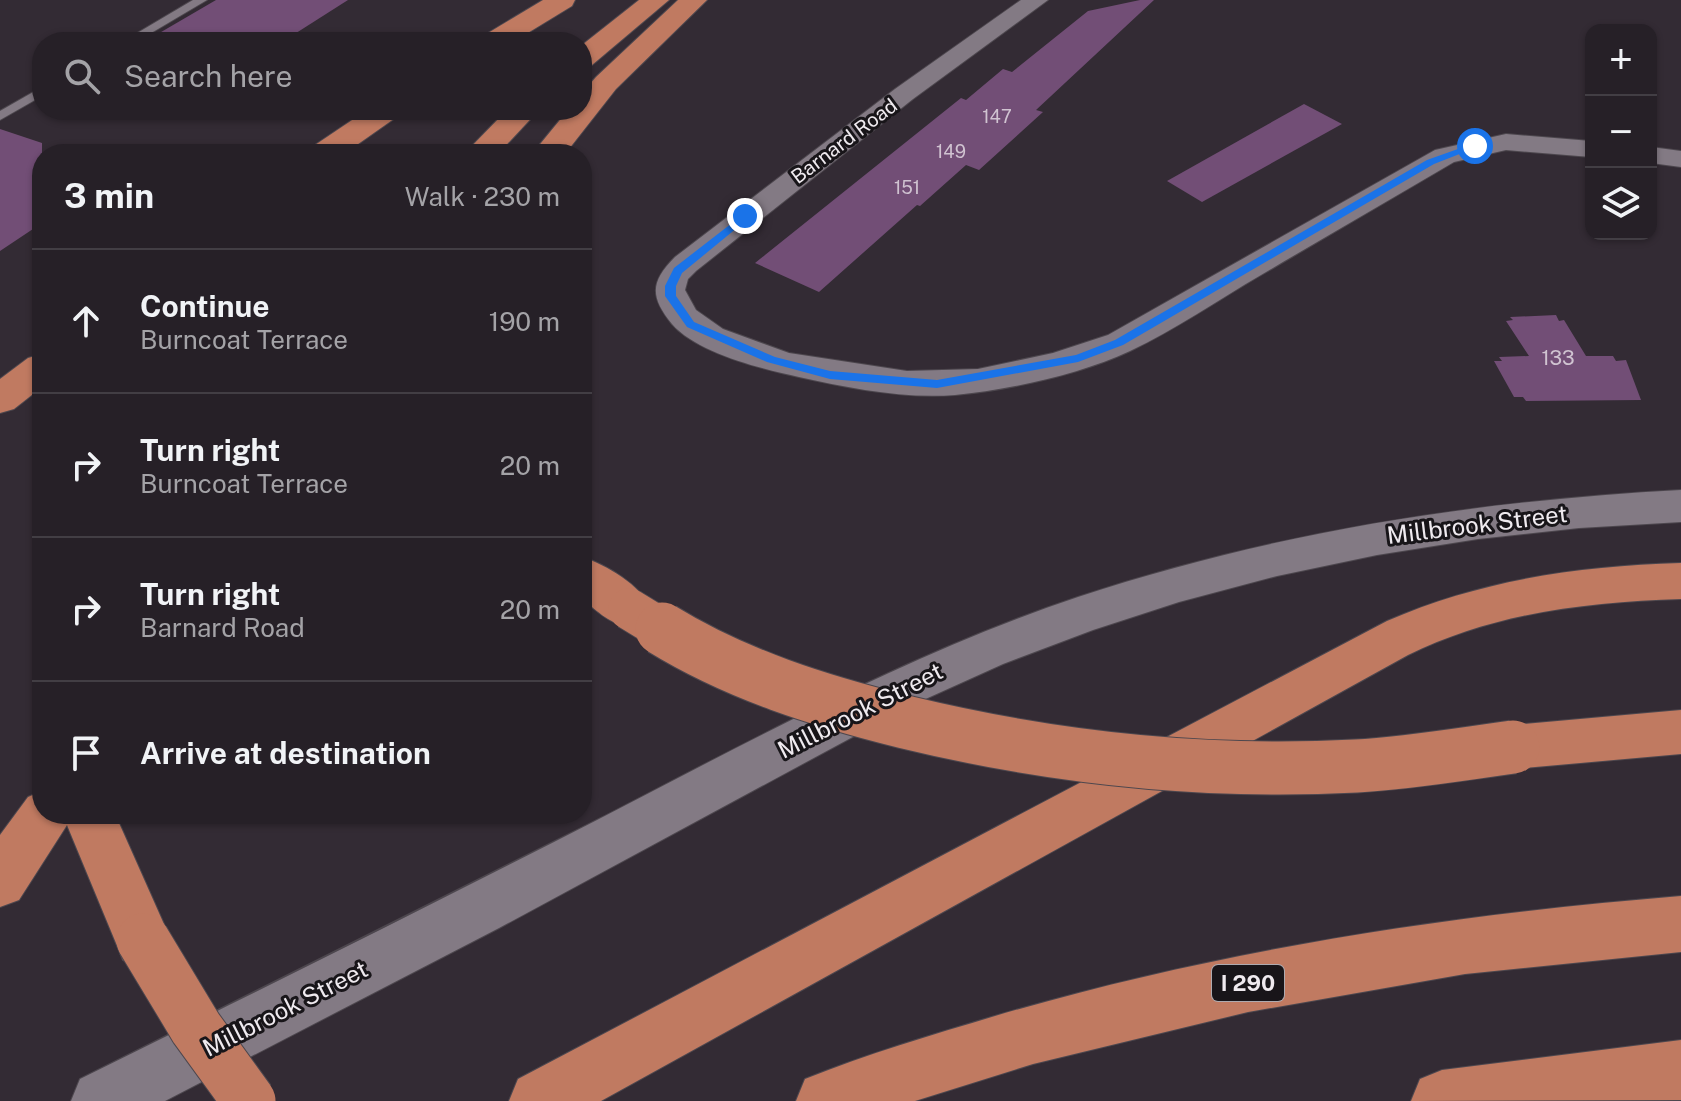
<!DOCTYPE html>
<html lang="en">
<head>
<meta charset="utf-8">
<style>
  body { margin:0; font-family:"Public Sans",sans-serif; background:#322d33; color:#f1f3f6 }
  .controls { position:absolute; right:24px; top:24px; display:grid; overflow:hidden; border-radius:16px; box-shadow:0 2px 6px #0004 }
  .controls button { width:72px; height:72px; display:grid; place-items:center; padding:0; border:0; border-bottom:2px solid #423e44; background:#262027; color:#f1f3f6; font:40px sans-serif }
  .stop { position:absolute; width:24px; height:24px; margin:-18px; border:6px solid #1a73e8; border-radius:50%; background:#fff }
  .stop.end { background:#1a73e8; border-color:#fff; box-shadow:0 2px 8px #0008 }
  .list { margin:0; padding:0; list-style:none }
  h2 { display:flex; justify-content:space-between; align-items:center; height:104px; margin:0; padding:0 32px; font-size:34px }
  h2 small { font-size:26px; font-weight:400; color:#a4a3a7 }
  .list li { display:grid; grid-template-columns:52px 1fr auto; gap:24px; align-items:center; box-sizing:border-box; height:144px; padding:0 32px; border-top:2px solid #423e44 }
  .list b { display:block; font-size:30px; white-space:nowrap }
  .list p { margin:0; font-size:26px; white-space:nowrap; color:#a4a3a7 }
  .list em { font-size:26px; font-style:normal; color:#a4a3a7 }
  .icon { flex:none; width:44px; height:44px; fill:none; stroke:currentColor; stroke-width:2; stroke-linecap:round; stroke-linejoin:round }
  .map { position:relative; flex:none; width:1681px; height:1101px; overflow:hidden }
  .search { position:absolute; background:#262027; box-shadow:0 2px 6px #0004; left:32px; top:32px; width:560px; height:88px; display:flex; align-items:center; gap:20px; box-sizing:border-box; padding:0 28px; border-radius:32px; color:#a4a3a7; font-size:30px }
  .panel { position:absolute; background:#262027; box-shadow:0 2px 6px #0004; left:32px; top:144px; width:560px; height:680px; border-radius:32px }
  .map>svg:first-child { display:block }
  .building { fill:#724e76 }
  .lines { fill:none; stroke-linecap:round; stroke-linejoin:round }
  .service-casing { stroke:#4d474e; stroke-width:2 }
  .minor-casing { stroke:#4d474e; stroke-width:2 }
  .secondary-casing { stroke:#4d474e; stroke-width:2 }
  .motorway-casing { stroke:#4d474e; stroke-width:2 }
  .service { fill:#837a84; fill-rule:evenodd }
  .minor { fill:#837a84; fill-rule:evenodd }
  .secondary { fill:#837a84; fill-rule:evenodd }
  .motorway { fill:#c07a61; fill-rule:evenodd }
  .motorway-bridge-far1-casing { stroke:#4d474e; stroke-width:43; stroke-linecap:butt }
  .motorway-bridge-casing { stroke:#4d474e; stroke-width:55; stroke-linecap:butt }
  .motorway-bridge-far1 { stroke:#c07a61; stroke-width:41 }
  .motorway-bridge { stroke:#c07a61; stroke-width:53 }
  .route { fill:#1a73e8 }
  .labels { text-anchor:middle; dominant-baseline:central; stroke-width:6; stroke-linejoin:round; paint-order:stroke }
  .far-number-label { font-size:18px; fill:#d0c3d1 }
  .far-street-label { font-size:20px; fill:#efeaef; stroke:#181519 }
  .number-label { font-size:20px; fill:#d0c3d1 }
  .shield { fill:#181519; stroke:#aeaaaf; stroke-width:2 }
  .shield-label { font-size:22px; font-weight:bold; fill:#efeaef }
  .street-label { font-size:24px; fill:#efeaef; stroke:#181519 }
</style>
</head>
<body>
<div class="map">
<svg width="1681" height="1101" viewBox="0 0 1681 1101">
  <rect width="100%" height="100%" fill="#332b34"/>
  <g class="building">
    <polygon points="216,0 348,0 282,42 144,42"/>
    <polygon points="1140,0 1154,0 1036,110 1043,112 979,170 966,165 920,206 917,205 819,292 755,263 961,98 966,100 1003,69 1012,72 1088,11"/>
    <polygon points="1304,104 1342,124 1202,202 1167,181"/>
    <polygon points="0,129 42,143 42,223 0,251"/>
    <polygon points="1556,315 1559,321 1564,320 1586,356 1613,356 1616,361 1626,360 1641,400 1526,401 1523,397 1514,397 1494,361 1502,361 1499,357 1529,356 1506,321 1513,320 1510,317"/>
  </g>
  <g class="lines">
    <defs>
      <g id="service">
        <polygon points="193,0 207,0 136,42 122,42"/>
        <polygon points="42,87 42,96 0,120 0,111"/>
      </g>
      <g id="minor">
        <path d="M 1021,0 L 1048,0 L 913,99 L 696,271 L 688,279 L 685,290 L 696,310 L 723,329 L 789,353 L 907,371 L 978,369 L 1053,353 L 1108,335 L 1435,150 L 1506,134 L 1591,141 L 1591,157 L 1506,150 L 1454,162 C 1390,200 1325,237 1261,275 C 1218,300 1175,330 1130,351 C 1081,374 1009,390 955,395 C 903,399 849,388 799,377 C 762,369 697,353 672,324 C 650,297 650,282 675,257 L 895,89 Z"/>
        <polygon points="1651,147 1681,151 1681,167 1651,163"/>
      </g>
      <path id="secondary" d="M 1681,490 L 1681,522 L 1579,528 L 1478,539 L 1377,555 L 1277,576 L 1179,602 L 1093,630 L 1003,664 L 910,706 L 499,928 L 165,1101 L 71,1101 L 80,1079 C 254,993 427,907 599,819 C 756,738 910,653 1078,597 C 1274,532 1475,501 1681,490 Z"/>
      <g id="motorway">
        <polygon points="543,0 575,0 572,6 513,42 479,42 483,36"/>
        <polygon points="639,0 669,0 592,65 582,68 582,45"/>
        <polygon points="678,0 707,0 616,89 565,154 532,154 568,110 582,110 582,93 596,77"/>
        <polygon points="367,110 402,110 398,116 344,154 307,154 312,147"/>
        <polygon points="507,110 539,110 498,154 464,154"/>
        <polygon points="42,354 42,387 14,409 0,413 0,379 28,358"/>
        <path d="M 582,557 C 607,565 640,585 652,609 L 645,622 C 616,632 604,616 582,599 Z"/>
        <path d="M 1681,563 L 1681,599 C 1586,602 1494,613 1408,655 L 601,1101 L 509,1101 L 518,1079 L 1387,621 C 1481,580 1579,566 1681,563 Z"/>
        <polygon points="1681,710 1681,754 1513,769 1495,763 1488,747 1495,731 1513,725"/>
        <polygon points="42,791 42,814 115,814 171,940 163,960 143,968 123,960 67,825 19,900 0,907 0,835 28,797"/>
        <path d="M 1681,896 L 1681,952 L 1465,974 L 1248,1012 L 1033,1064 L 915,1101 L 796,1101 L 805,1079 C 867,1054 932,1035 995,1016 C 1219,950 1449,915 1681,896 Z"/>
        <polygon points="1681,1040 1681,1100 1411,1101 1420,1079 1442,1070"/>
      </g>
    </defs>
    <use href="#service" class="service-casing"/>
    <use href="#minor" class="minor-casing"/>
    <use href="#secondary" class="secondary-casing"/>
    <use href="#motorway" class="motorway-casing"/>
    <use href="#service" class="service"/>
    <use href="#minor" class="minor"/>
    <use href="#secondary" class="secondary"/>
    <use href="#motorway" class="motorway"/>
    <defs>
      <polyline id="motorway-bridge-far1" points="629,609 665,631"/>
      <g id="motorway-bridge">
        <path d="M 662,629 C 737,675 820,701 905,722 C 1053,758 1204,774 1356,766 C 1409,763 1461,754 1513,747"/>
        <polyline points="143,940 196,1028 249,1101"/>
      </g>
    </defs>
    <use href="#motorway-bridge-far1" class="motorway-bridge-far1-casing"/>
    <use href="#motorway-bridge" class="motorway-bridge-casing"/>
    <use href="#motorway-bridge-far1" class="motorway-bridge-far1"/>
    <use href="#motorway-bridge" class="motorway-bridge"/>
  </g>
  <polygon class="route" points="1472,144 1480,146 1434,164 1123,345 1078,362 937,388 830,379 767,362 687,327 665,296 665,286 674,268 745,213 749,218 682,273 676,286 676,296 694,322 775,357 830,371 937,380 1076,355 1115,340 1427,160"/>
  <g class="labels">
    <g class="far-number-label">
      <text x="997" y="116">147</text>
      <text x="951" y="151">149</text>
      <text x="907" y="187">151</text>
    </g>
    <g class="far-street-label">
      <text transform="translate(844 141) rotate(-37)">Barnard Road</text>
    </g>
    <g class="number-label">
      <text x="1558" y="358">133</text>
    </g>
    <rect class="shield" x="1212" y="965" width="72" height="36" rx="6"/>
    <g class="shield-label">
      <text x="1248" y="983">I 290</text>
    </g>
    <g class="street-label">
      <text transform="translate(1477 524) rotate(-7)">Millbrook Street</text>
      <text transform="translate(860 710) rotate(-27)">Millbrook Street</text>
      <text transform="translate(285 1008) rotate(-27)">Millbrook Street</text>
    </g>
  </g>
</svg>
<div class="controls">
<button>+</button>
<button>−</button>
<button><svg class="icon" aria-label="layers" viewBox="0 0 24 24"><path d="M12 4l9 5-9 5-9-5zM3 14l9 5 9-5"/></svg></button>
</div>
<div class="stop" style="left:1475px;top:146px"></div>
<div class="stop end" style="left:745px;top:216px"></div>
<div class="search"><svg class="icon" aria-label="search" viewBox="0 0 24 24"><circle cx="10" cy="10" r="6"/><path d="M15 15l6 6"/></svg>Search here</div>
<section class="panel">
<h2>3 min<small>Walk · 230 m</small></h2>
<ul class="list">
<li><svg class="icon" aria-label="ahead" viewBox="0 0 24 24"><path d="M12 20V5M6 11l6-6 6 6"/></svg><div><b>Continue</b><p>Burncoat Terrace</p></div><em>190 m</em></li>
<li><svg class="icon" aria-label="right" viewBox="0 0 24 24"><path d="M7 20v-9h11M14 6l5 5-5 5"/></svg><div><b>Turn right</b><p>Burncoat Terrace</p></div><em>20 m</em></li>
<li><svg class="icon" aria-label="right" viewBox="0 0 24 24"><path d="M7 20v-9h11M14 6l5 5-5 5"/></svg><div><b>Turn right</b><p>Barnard Road</p></div><em>20 m</em></li>
<li><svg class="icon" aria-label="arrive" viewBox="0 0 24 24"><path d="M6 21V4h12l-3 4 3 4H6"/></svg><div><b>Arrive at destination</b></div></li>
</ul>
</section>
</div>
</body>
</html>
